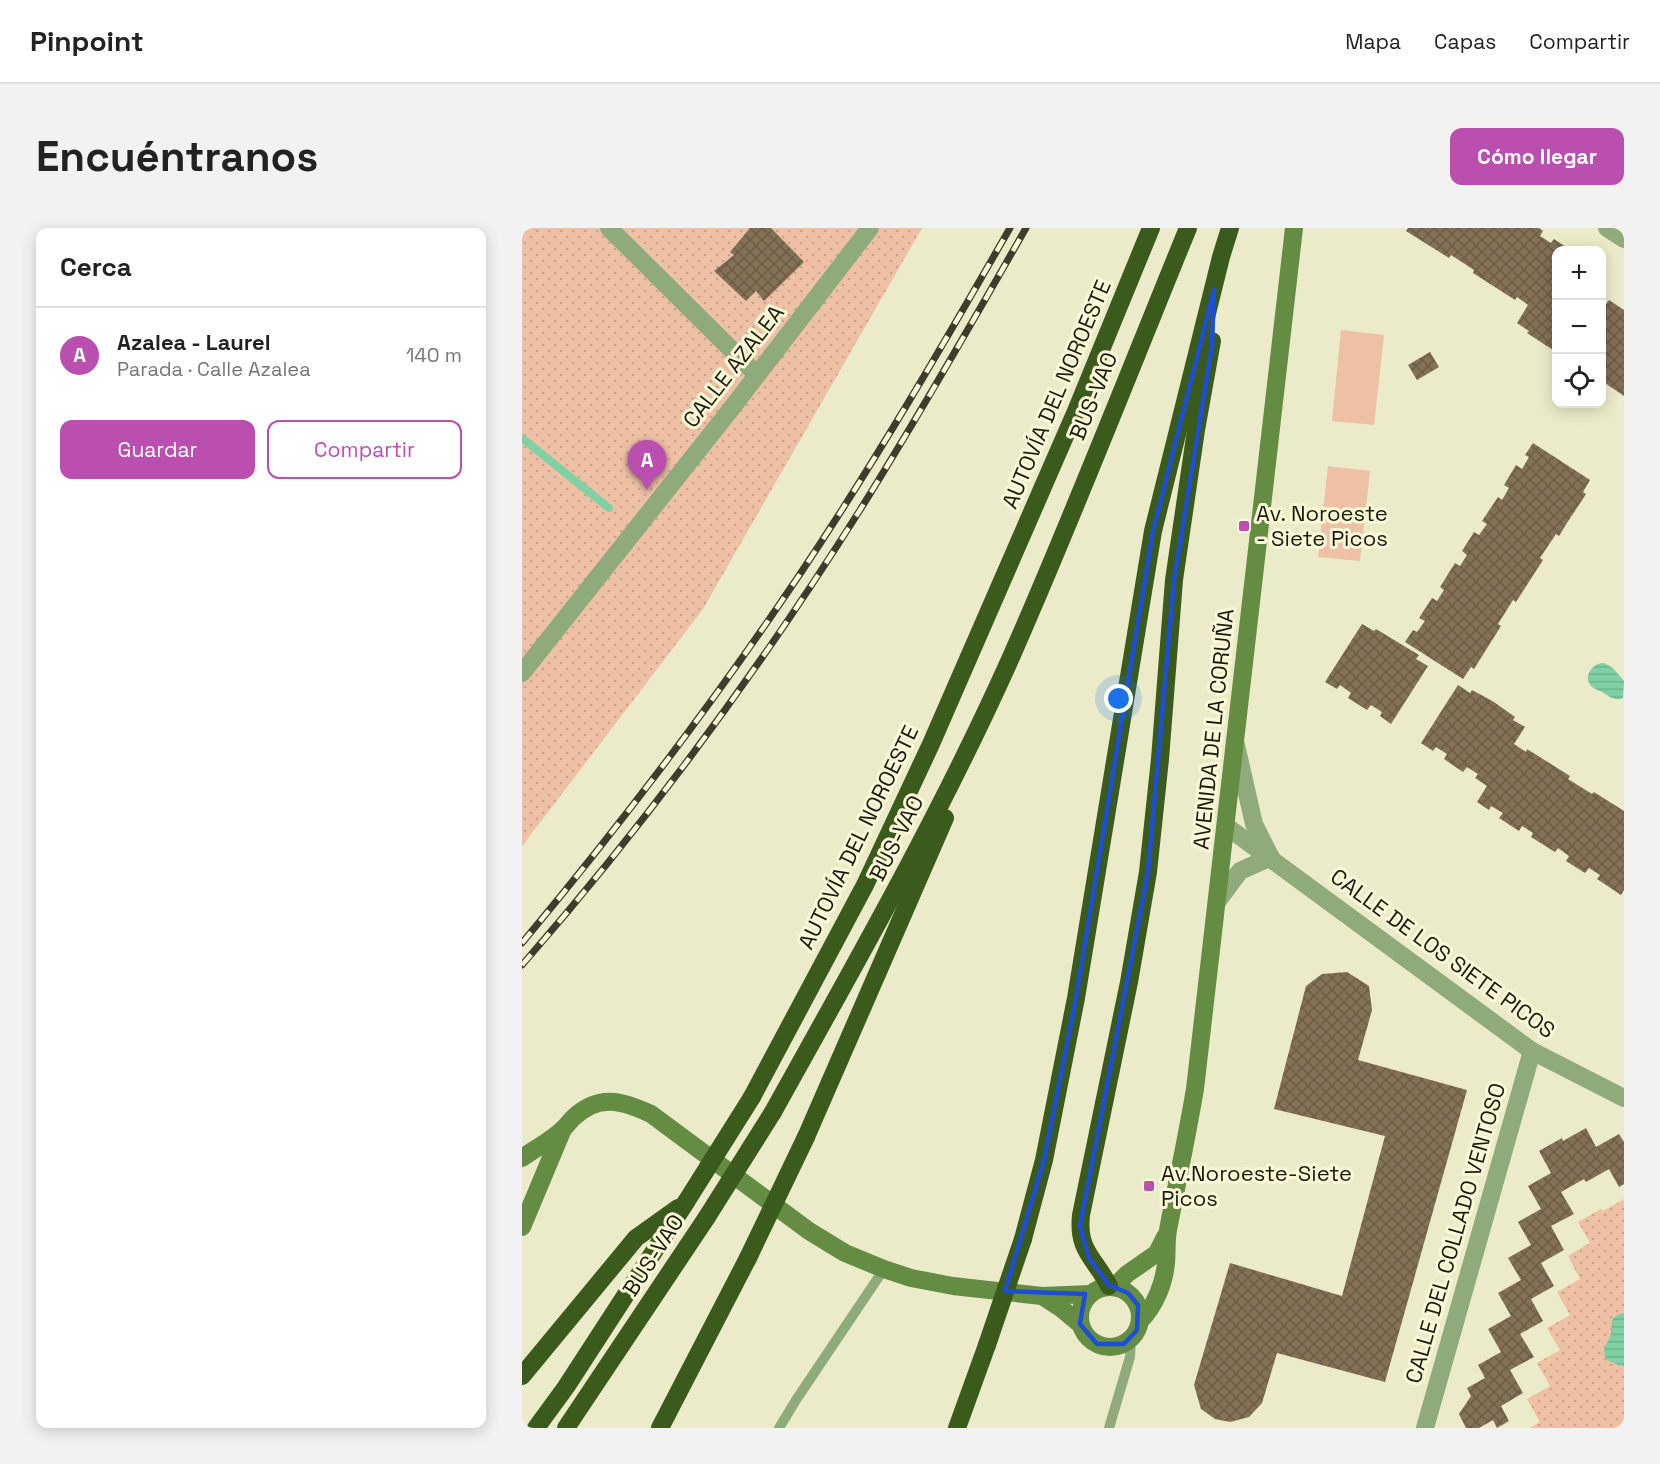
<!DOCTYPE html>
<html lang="es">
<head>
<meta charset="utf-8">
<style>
  body { margin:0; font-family:"Space Grotesk",sans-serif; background:#f2f2f2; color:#222 }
  .controls { position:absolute; right:18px; top:18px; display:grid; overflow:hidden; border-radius:12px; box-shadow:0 3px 15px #0003 }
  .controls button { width:54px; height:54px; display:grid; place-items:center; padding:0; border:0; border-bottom:2px solid #e0e0e0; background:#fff; color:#222; font:30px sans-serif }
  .you { position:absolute; left:597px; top:471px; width:21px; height:21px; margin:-15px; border:4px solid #fff; border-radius:50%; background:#1a73e8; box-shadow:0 0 0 9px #1a73e833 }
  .badge { display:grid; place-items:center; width:39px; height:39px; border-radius:50%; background:#ba4fb0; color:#fff; font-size:20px; font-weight:700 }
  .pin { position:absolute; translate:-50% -50px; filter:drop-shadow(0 2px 3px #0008) }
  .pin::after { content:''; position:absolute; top:32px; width:21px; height:18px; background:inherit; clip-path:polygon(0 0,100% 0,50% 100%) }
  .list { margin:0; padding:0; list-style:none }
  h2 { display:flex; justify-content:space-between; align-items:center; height:78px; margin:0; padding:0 24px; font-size:26px }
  h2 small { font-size:20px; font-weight:400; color:#767676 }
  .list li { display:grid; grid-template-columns:39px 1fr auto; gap:18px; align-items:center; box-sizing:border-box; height:96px; padding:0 24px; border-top:2px solid #e0e0e0 }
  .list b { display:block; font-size:22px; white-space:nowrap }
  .list p { margin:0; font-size:20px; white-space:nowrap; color:#767676 }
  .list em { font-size:20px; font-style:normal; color:#767676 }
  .actions { display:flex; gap:12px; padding:18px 24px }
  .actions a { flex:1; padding:14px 0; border:2px solid #ba4fb0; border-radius:12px; text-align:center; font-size:21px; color:#ba4fb0 }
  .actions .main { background:#ba4fb0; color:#fff }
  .icon { flex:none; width:33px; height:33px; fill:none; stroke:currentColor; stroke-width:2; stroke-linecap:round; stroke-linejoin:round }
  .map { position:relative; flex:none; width:1102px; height:1200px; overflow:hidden; border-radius:12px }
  header { display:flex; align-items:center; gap:36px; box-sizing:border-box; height:84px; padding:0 30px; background:#fff; border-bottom:2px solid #e0e0e0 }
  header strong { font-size:28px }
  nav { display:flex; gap:33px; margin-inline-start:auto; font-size:21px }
  .intro { display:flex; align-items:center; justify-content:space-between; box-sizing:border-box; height:144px; padding:0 36px }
  h1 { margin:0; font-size:42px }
  .button { padding:15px 27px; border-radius:12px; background:#ba4fb0; color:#fff; font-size:21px; font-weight:700 }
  main { display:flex; gap:36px; padding:0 36px }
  aside { flex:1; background:#fff; border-radius:12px; box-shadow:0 3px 15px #0003 }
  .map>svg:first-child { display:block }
  .park { fill:url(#park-dots) }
  .pitch { fill:#eec0a5 }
  .water { fill:url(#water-rules) }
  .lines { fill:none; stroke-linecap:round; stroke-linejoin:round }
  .stream { stroke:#7fd1a4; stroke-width:8 }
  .building { fill:url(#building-cross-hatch) }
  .lane { stroke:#90ab7b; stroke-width:10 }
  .street { stroke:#90ab7b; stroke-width:18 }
  .secondary { stroke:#648c43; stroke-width:18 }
  .highway { stroke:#3b5b1c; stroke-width:18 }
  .rail-casing { stroke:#3e3d2d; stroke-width:7 }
  .rail { stroke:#faf8d6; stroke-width:4.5; stroke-dasharray:14; stroke-linecap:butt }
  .highway-bridge { stroke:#3b5b1c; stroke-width:18 }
  .marked { fill:none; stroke:#1d4ed8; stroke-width:4.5; stroke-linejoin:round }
  .poi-dot { fill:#ba4fb0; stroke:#faf8d6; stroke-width:2 }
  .labels { text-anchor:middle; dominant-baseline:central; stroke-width:6; stroke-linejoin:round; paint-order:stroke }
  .street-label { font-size:22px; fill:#1c1b0f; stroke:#faf8d6 }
  .poi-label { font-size:22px; fill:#1c1b0f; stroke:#faf8d6; text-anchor:start }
</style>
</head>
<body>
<header>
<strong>Pinpoint</strong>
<nav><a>Mapa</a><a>Capas</a><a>Compartir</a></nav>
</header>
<div class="intro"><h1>Encuéntranos</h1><a class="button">Cómo llegar</a></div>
<main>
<aside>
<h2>Cerca<small></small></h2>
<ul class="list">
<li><span class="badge">A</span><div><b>Azalea - Laurel</b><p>Parada · Calle Azalea</p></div><em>140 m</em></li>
</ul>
<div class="actions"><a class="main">Guardar</a><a>Compartir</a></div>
</aside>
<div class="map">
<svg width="1102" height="1200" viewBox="0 0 1102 1200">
  <defs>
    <pattern id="park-dots" width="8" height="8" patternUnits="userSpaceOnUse" patternTransform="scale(1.5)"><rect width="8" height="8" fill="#eec0a5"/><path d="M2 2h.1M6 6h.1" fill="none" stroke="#cca48d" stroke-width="1.8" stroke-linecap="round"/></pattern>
    <pattern id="water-rules" width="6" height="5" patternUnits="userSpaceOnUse" patternTransform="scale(1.5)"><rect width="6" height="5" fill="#7fd1a4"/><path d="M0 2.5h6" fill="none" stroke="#6db38c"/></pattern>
    <pattern id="building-cross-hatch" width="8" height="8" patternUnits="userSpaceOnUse" patternTransform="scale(1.5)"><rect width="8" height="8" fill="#837156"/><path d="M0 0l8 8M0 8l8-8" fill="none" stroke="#6a5c46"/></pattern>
  </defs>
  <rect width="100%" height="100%" fill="#ecebc9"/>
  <g class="park">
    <polygon points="0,0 400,0 181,381 0,618"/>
    <polygon points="1102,971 1102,1200 1008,1200 1018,1194 1005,1171 1028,1158 1015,1135 1038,1122 1025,1100 1048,1087 1035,1064 1058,1051 1046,1028 1068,1015 1056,994 1079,981 1081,983"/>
  </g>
  <g class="pitch">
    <polygon points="819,102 862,107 852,197 810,193"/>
    <polygon points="806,238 848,243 838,333 796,329"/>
  </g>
  <g class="water">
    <path d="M 1082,435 L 1091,440 L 1102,453 L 1101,470 C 1093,473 1090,470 1083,466 C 1079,463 1074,462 1070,459 C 1060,449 1070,435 1082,435 Z"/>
    <path d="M 1102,1085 L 1102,1137 L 1096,1137 L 1085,1132 C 1079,1122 1084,1118 1088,1109 C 1092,1098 1084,1089 1102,1085 Z"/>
  </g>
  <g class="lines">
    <polyline class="stream" points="0,210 87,280"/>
  </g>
  <g class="building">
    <polygon points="228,0 249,0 282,34 242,73 234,63 224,73 192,43 212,27 208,24"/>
    <polygon points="886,0 1017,0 1021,3 1018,8 1029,15 1032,11 1044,19 1042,22 1034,22 1034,34 1032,37 1034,38 1034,124 1005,105 1007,103 995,95 1006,77 995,69 993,72 951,45 952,42 929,27 927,30 884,3"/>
    <polygon points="1087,72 1102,82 1102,168 1080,153 1080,73 1084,76"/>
    <polygon points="908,124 917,139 895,152 886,137"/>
    <polygon points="1011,215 1068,252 1061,264 1064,266 1045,295 1037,308 1034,306 1018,330 1021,332 994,374 991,372 976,396 979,398 952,441 949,439 941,451 883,414 891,402 895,404 903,393 897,390 910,370 915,373 922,362 918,359 933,335 938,338 945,327 940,323 952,304 957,307 965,296 960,293 976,269 980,272 987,260 982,257 994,237 1000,241 1007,229 1003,227"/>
    <polygon points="840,396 852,403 854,401 897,427 894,431 906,438 869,496 858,488 860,484 849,477 845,482 826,470 829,465 818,457 815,461 803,454"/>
    <polygon points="936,457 948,465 950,462 972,474 993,489 991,492 1003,499 992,516 1004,524 1005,521 1048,548 1046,551 1070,566 1072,564 1102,583 1102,662 1099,667 1075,651 1078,647 1067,640 1063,645 1044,633 1047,628 1036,620 1033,624 1009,609 1011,605 1000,598 997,603 977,590 981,585 969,578 967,582 955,574 965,558 953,550 956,546 945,539 941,544 922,531 925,526 914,519 911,523 899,515"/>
    <polygon points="825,744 847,758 850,782 836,832 945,862 863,1154 755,1125 740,1175 727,1189 708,1194 693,1191 679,1181 672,1157 708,1035 820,1068 863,908 752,881 784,758 800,746"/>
    <polygon points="1064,900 1074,919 1097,906 1102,914 1102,956 1097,959 1087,941 1064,954 1062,951 1039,964 1052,986 1029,998 1042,1022 1019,1035 1032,1058 1009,1071 1021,1093 998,1106 1012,1129 988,1142 1001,1165 979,1178 987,1193 975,1200 971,1192 957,1200 944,1200 937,1186 949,1168 945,1160 963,1150 956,1137 979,1124 966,1101 989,1088 976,1065 999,1052 986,1030 1009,1017 996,994 1019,981 1006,958 1029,945 1017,923 1040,910 1041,913"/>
  </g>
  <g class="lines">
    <g class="lane">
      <polyline points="257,1200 274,1172 362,1041"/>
      <polyline points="587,1200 608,1129 609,1110"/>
    </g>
    <g class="street">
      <polyline points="87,0 235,147"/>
      <polyline points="1085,0 1102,11"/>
      <polyline points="0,445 209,181 348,0"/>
      <polyline points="714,517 732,596 748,628"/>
      <polyline points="704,598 1010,823 1102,870"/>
      <polyline points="695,674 718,643 749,629"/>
      <polyline points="903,1200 1010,823"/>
    </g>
    <g class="secondary">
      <path d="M 0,930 C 14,920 30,912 42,900 C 45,897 48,893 51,890 C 77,865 101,873 129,886 L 287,1003 L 323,1025 L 362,1041 L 389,1050 L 431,1058 L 520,1068 L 568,1066"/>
      <polyline points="0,999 41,901"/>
      <circle cx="588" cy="1089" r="30"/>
      <polyline points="592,1059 605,1046 635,1025 643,1009"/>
      <polyline points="520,1068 540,1081 558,1096"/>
      <path d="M 618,1093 C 633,1078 642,1056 644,1035 C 645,1024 644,1013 646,1002 C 655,955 665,908 673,861 L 772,0"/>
    </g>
    <g class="highway">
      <polyline points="230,869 343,657 409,516 554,183 629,0"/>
      <path d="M 251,884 C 335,733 420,584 490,427 C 552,286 608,142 666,0"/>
      <polyline points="284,909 423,590"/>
      <polyline points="501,1011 522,932 554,770 631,303 699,29 708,0"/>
      <path d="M 587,1058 C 573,1030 555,1023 559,987 L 607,754 L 626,644 L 638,531 L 652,352 L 674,202 L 690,113"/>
      <polyline points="0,1148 114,1010 156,980"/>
      <polyline points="14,1200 44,1159 164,974"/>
      <polyline points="44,1200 185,989"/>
      <polyline points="138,1200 226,1030"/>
      <polyline points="435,1200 465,1117"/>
    </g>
    <defs>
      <g id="rail">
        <path d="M 0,715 C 99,596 192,474 278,346 C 353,234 421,117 488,0"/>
        <path d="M 0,737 C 124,595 238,441 338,282 C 396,189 450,95 504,0"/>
      </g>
    </defs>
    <use href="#rail" class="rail-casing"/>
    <use href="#rail" class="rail"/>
    <g class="highway-bridge">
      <polyline points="164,974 230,869"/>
      <polyline points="185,989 251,884"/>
      <polyline points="226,1030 284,909"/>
      <polyline points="465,1117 501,1011"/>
    </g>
  </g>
  <path class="marked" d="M 692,62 L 690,118 L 652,352 L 626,644 L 558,998 L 567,1030 L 587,1057 L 606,1065 L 616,1077 L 615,1102 L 602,1116 L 575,1116 L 558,1096 L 563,1066 L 483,1063 L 522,932 L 554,770 L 631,303 Z"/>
  <g class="poi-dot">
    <rect x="716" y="292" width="12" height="12" rx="3"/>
    <rect x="621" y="952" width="12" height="12" rx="3"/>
  </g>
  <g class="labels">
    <g class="street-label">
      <text transform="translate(211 138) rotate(-52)">CALLE AZALEA</text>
      <text transform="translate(534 166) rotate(-67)">AUTOVÍA DEL NOROESTE</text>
      <text transform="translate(571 168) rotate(-68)">BUS-VAO</text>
      <text transform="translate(691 501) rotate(-84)">AVENIDA DE LA CORUÑA</text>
      <text transform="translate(336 609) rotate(-64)">AUTOVÍA DEL NOROESTE</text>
      <text transform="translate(374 610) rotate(-63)">BUS-VAO</text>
      <text transform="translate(921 725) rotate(36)">CALLE DE LOS SIETE PICOS</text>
      <text transform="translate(933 1005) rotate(-74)">CALLE DEL COLLADO VENTOSO</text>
      <text transform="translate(131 1027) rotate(-57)">BUS-VAO</text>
    </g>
    <g class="poi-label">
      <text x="734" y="285">Av. Noroeste<tspan x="734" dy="25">- Siete Picos</tspan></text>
      <text x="639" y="945">Av.Noroeste-Siete<tspan x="639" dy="25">Picos</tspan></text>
    </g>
  </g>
</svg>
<div class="controls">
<button>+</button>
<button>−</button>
<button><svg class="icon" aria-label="locate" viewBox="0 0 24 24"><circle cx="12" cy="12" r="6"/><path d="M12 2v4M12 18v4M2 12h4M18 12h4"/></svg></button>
</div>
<div class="you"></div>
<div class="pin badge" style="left:125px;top:262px">A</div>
</div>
</main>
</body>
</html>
